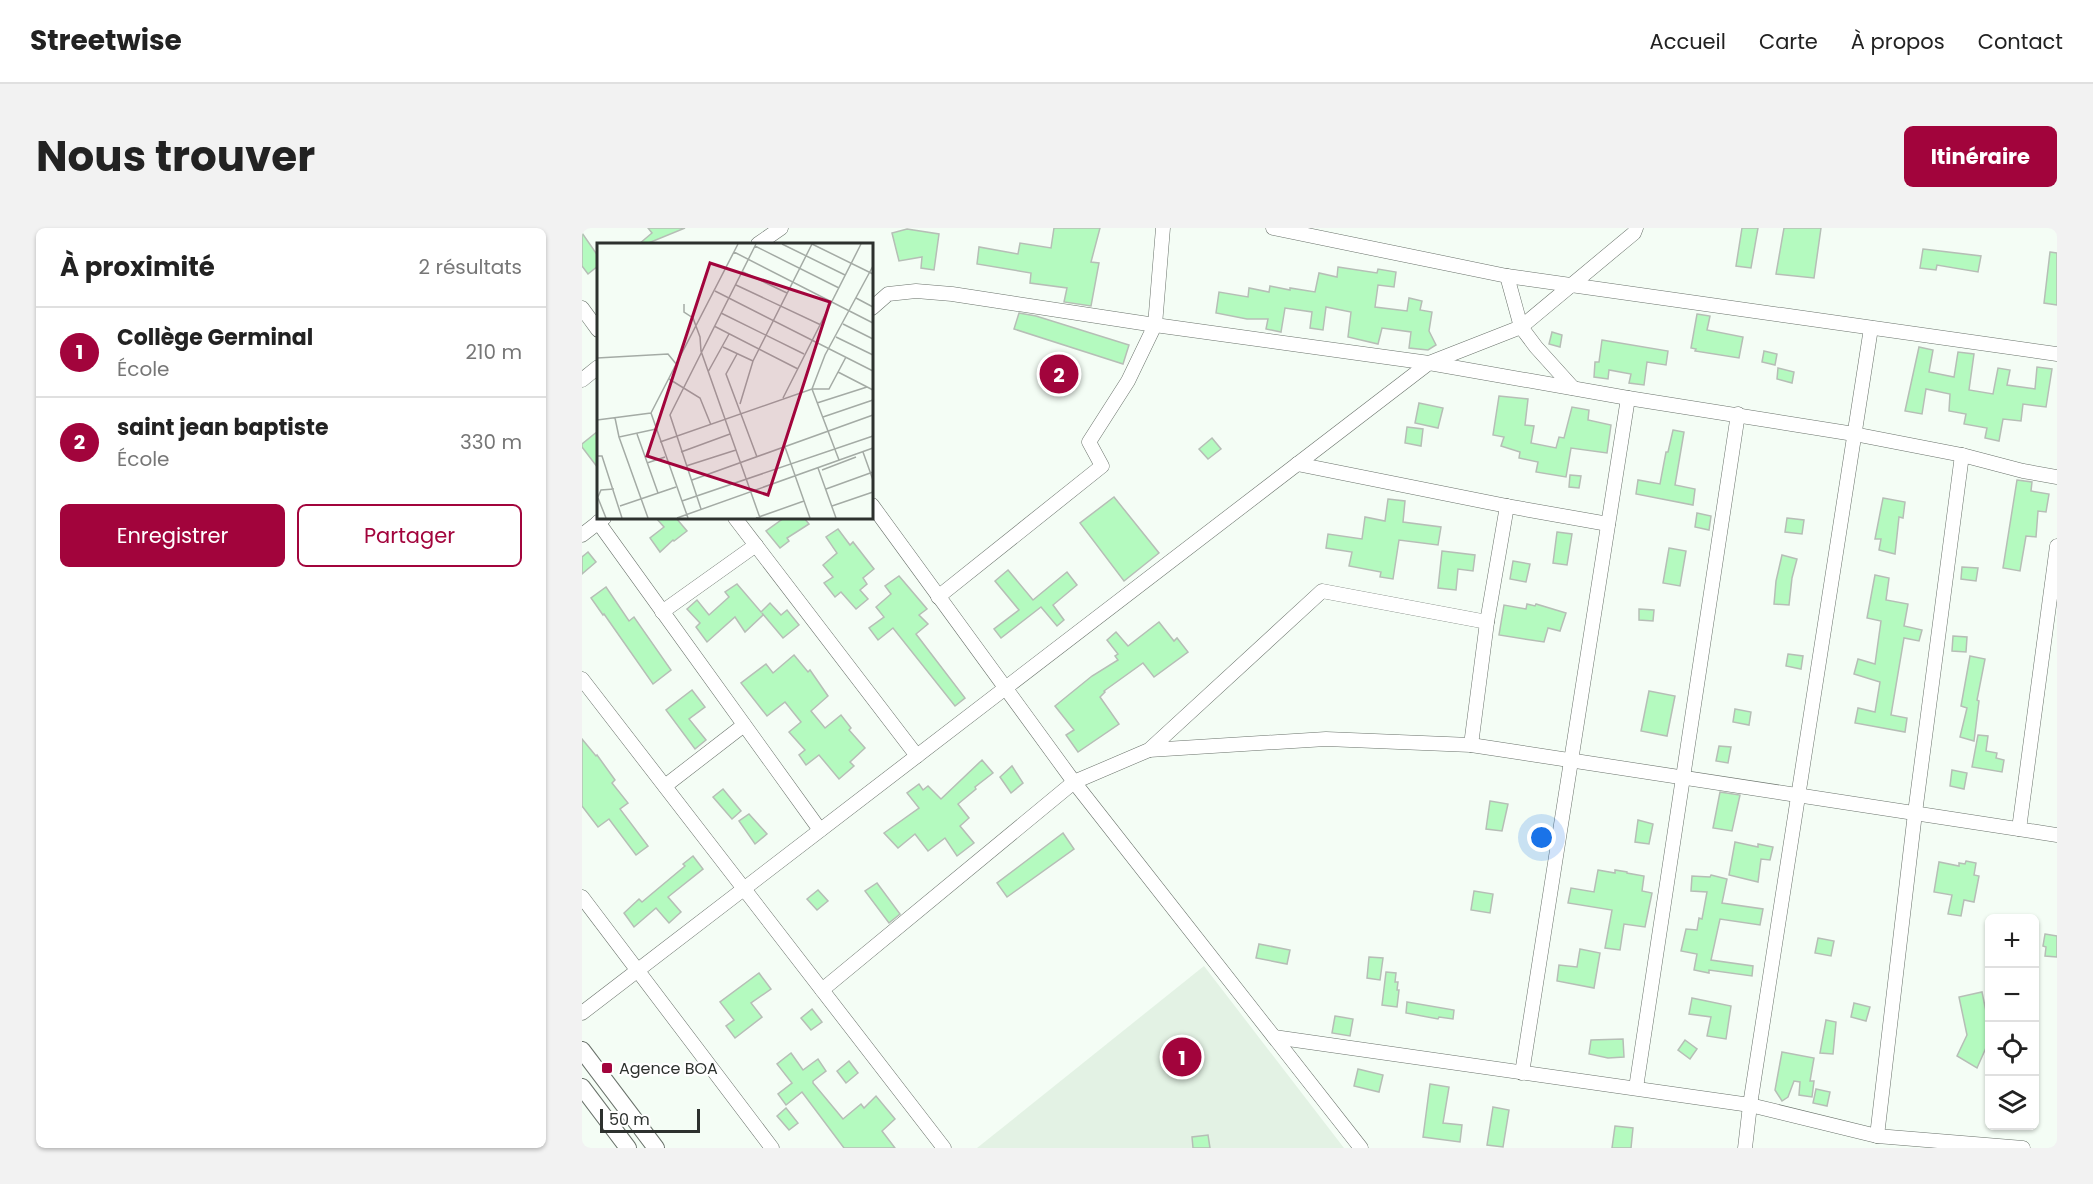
<!DOCTYPE html>
<html lang="fr">
<head>
<meta charset="utf-8">
<style>
  body { margin:0; font-family:Poppins,sans-serif; background:#f2f2f2; color:#222 }
  .controls { position:absolute; right:18px; bottom:18px; display:grid; overflow:hidden; border-radius:9px; box-shadow:0 2px 4px #0004 }
  .controls button { width:54px; height:54px; display:grid; place-items:center; padding:0; border:0; border-bottom:2px solid #e0e0e0; background:#fff; color:#222; font:30px sans-serif }
  .scale { position:absolute; left:18px; bottom:15px; width:100px; box-sizing:border-box; padding-left:6px; border:3px solid #2d312e; border-top:0; font-size:16px; line-height:21px; white-space:nowrap; color:#2d312e; -webkit-text-stroke:4px #fff; paint-order:stroke }
  .you { position:absolute; left:960px; top:610px; width:21px; height:21px; margin:-15px; border:4px solid #fff; border-radius:50%; background:#1a73e8; box-shadow:0 0 0 9px #1a73e833 }
  .badge { display:grid; place-items:center; width:39px; height:39px; border-radius:50%; background:#a2043c; color:#fff; font-size:20px; font-weight:700 }
  .pin { position:absolute; translate:-50% -50%; border:3px solid #fff; box-shadow:0 2px 6px #0006 }
  .list { margin:0; padding:0; list-style:none }
  h2 { display:flex; justify-content:space-between; align-items:center; height:78px; margin:0; padding:0 24px; font-size:26px }
  h2 small { font-size:20px; font-weight:400; color:#767676 }
  .list li { display:grid; grid-template-columns:39px 1fr auto; gap:18px; align-items:center; box-sizing:border-box; height:90px; padding:0 24px; border-top:2px solid #e0e0e0 }
  .list b { display:block; font-size:22px; white-space:nowrap }
  .list p { margin:0; font-size:20px; white-space:nowrap; color:#767676 }
  .list em { font-size:20px; font-style:normal; color:#767676 }
  .actions { display:flex; gap:12px; padding:18px 24px }
  .actions a { flex:1; padding:14px 0; border:2px solid #a2043c; border-radius:9px; text-align:center; font-size:21px; color:#a2043c }
  .actions .main { background:#a2043c; color:#fff }
  .icon { flex:none; width:33px; height:33px; fill:none; stroke:currentColor; stroke-width:2; stroke-linecap:round; stroke-linejoin:round }
  .map { position:relative; flex:none; width:1475px; height:920px; overflow:hidden; border-radius:9px }
  header { display:flex; align-items:center; gap:36px; box-sizing:border-box; height:84px; padding:0 30px; background:#fff; border-bottom:2px solid #e0e0e0 }
  header strong { font-size:28px }
  nav { display:flex; gap:33px; margin-inline-start:auto; font-size:21px }
  .intro { display:flex; align-items:center; justify-content:space-between; box-sizing:border-box; height:144px; padding:0 36px }
  h1 { margin:0; font-size:42px }
  .button { padding:15px 27px; border-radius:9px; background:#a2043c; color:#fff; font-size:21px; font-weight:700 }
  main { display:flex; gap:36px; padding:0 36px }
  aside { flex:1; background:#fff; border-radius:9px; box-shadow:0 2px 4px #0004 }
  .map>svg:first-child { display:block }
  .built { fill:#e3f2e4 }
  .building { fill:#b4fabf; stroke:#b6beb6; stroke-width:1.5 }
  .lines { fill:none; stroke-linecap:round; stroke-linejoin:round }
  .minor-casing { stroke:#6a726b; stroke-width:15 }
  .major-casing { stroke:#6a726b; stroke-width:18 }
  .minor { stroke:#fff; stroke-width:14 }
  .major { stroke:#fff; stroke-width:16 }
  .poi-dot { fill:#a2043c; stroke:#fff; stroke-width:2 }
  .labels { text-anchor:middle; dominant-baseline:central; stroke-width:4.5; stroke-linejoin:round; paint-order:stroke }
  .poi-label { font-size:16px; fill:#2d312e; stroke:#fff; text-anchor:start }
  .inset-road { fill:none; stroke:#a4aba5; stroke-width:1.5 }
  .view { fill:#a2043c; fill-opacity:0.15; stroke:#a2043c; stroke-width:3 }
  .inset-edge { fill:none; stroke:#2d312e; stroke-width:3 }
</style>
</head>
<body>
<header>
<strong>Streetwise</strong>
<nav><a>Accueil</a><a>Carte</a><a>À propos</a><a>Contact</a></nav>
</header>
<div class="intro"><h1>Nous trouver</h1><a class="button">Itinéraire</a></div>
<main>
<aside>
<h2>À proximité<small>2 résultats</small></h2>
<ul class="list">
<li><span class="badge">1</span><div><b>Collège Germinal</b><p>École</p></div><em>210 m</em></li>
<li><span class="badge">2</span><div><b>saint jean baptiste</b><p>École</p></div><em>330 m</em></li>
</ul>
<div class="actions"><a class="main">Enregistrer</a><a>Partager</a></div>
</aside>
<div class="map">
<svg width="1475" height="920" viewBox="0 0 1475 920">
  <rect width="100%" height="100%" fill="#f4fdf5"/>
  <polygon class="built" points="622,738 762,920 395,920"/>
  <g class="building">
    <polygon points="66,0 103,0 64,16 57,16 70,5"/>
    <polygon points="472,0 518,0 509,34 517,35 509,78 482,74 485,60 448,55 449,45 395,36 397,19 436,26 438,15 469,20"/>
    <polygon points="1160,0 1176,0 1169,40 1154,38"/>
    <polygon points="1202,0 1239,0 1232,50 1194,46"/>
    <polygon points="325,1 357,6 352,42 339,40 340,29 317,33 310,5"/>
    <polygon points="0,5 16,28 16,38 6,46 0,38"/>
    <polygon points="1341,21 1399,28 1396,44 1355,37 1354,42 1338,40"/>
    <polygon points="1468,24 1475,25 1475,77 1462,75"/>
    <polygon points="756,39 795,45 796,41 814,44 812,59 796,57 793,79 825,83 827,70 840,73 838,82 850,84 847,103 854,117 846,122 827,120 829,104 800,100 796,116 766,109 769,84 744,79 741,102 728,100 730,84 703,80 699,104 684,101 686,91 665,91 634,85 637,64 666,69 667,60 687,64 688,58 708,62 708,60 733,64 737,45 755,49"/>
    <polygon points="437,85 454,88 547,117 541,136 432,101"/>
    <polygon points="1115,86 1128,88 1125,102 1161,109 1157,130 1113,123 1114,121 1109,120"/>
    <polygon points="970,104 980,107 978,119 967,116"/>
    <polygon points="1020,112 1086,123 1084,137 1065,134 1062,157 1047,155 1049,146 1027,142 1026,151 1012,149 1013,134 1017,134"/>
    <polygon points="1337,119 1351,122 1347,144 1372,149 1376,124 1392,126 1387,162 1411,166 1416,140 1428,142 1425,157 1453,161 1455,139 1470,141 1464,179 1441,176 1439,193 1421,191 1417,213 1403,210 1405,200 1382,196 1384,186 1367,183 1368,166 1344,161 1340,186 1323,183"/>
    <polygon points="1182,123 1195,126 1193,137 1180,134"/>
    <polygon points="1196,140 1212,144 1210,155 1195,151"/>
    <polygon points="917,168 946,171 943,197 952,198 949,215 974,220 977,209 982,210 990,179 1007,182 1006,192 1029,197 1025,225 989,220 984,249 954,244 956,234 937,230 938,224 919,218 922,209 911,207"/>
    <polygon points="837,175 861,180 856,200 833,195"/>
    <polygon points="825,199 841,201 839,218 823,215"/>
    <polygon points="1091,202 1102,204 1093,257 1113,261 1111,277 1054,266 1056,252 1078,256 1084,224 1086,224"/>
    <polygon points="16,203 16,240 0,219 0,216"/>
    <polygon points="630,210 639,221 626,231 617,221"/>
    <polygon points="988,247 999,248 997,260 987,259"/>
    <polygon points="1435,252 1450,254 1449,263 1467,266 1464,284 1456,283 1454,309 1444,308 1438,343 1421,340"/>
    <polygon points="532,269 577,325 542,353 498,295"/>
    <polygon points="1301,270 1323,274 1321,290 1317,289 1313,326 1297,322 1299,311 1293,311"/>
    <polygon points="806,271 823,273 821,294 859,299 856,317 817,312 811,351 798,349 799,344 767,338 770,324 744,320 746,306 780,311 783,289 803,293"/>
    <polygon points="1115,285 1129,288 1127,302 1113,299"/>
    <polygon points="74,290 94,290 105,303 92,313 91,312 78,324 68,310 82,299"/>
    <polygon points="202,290 222,290 227,296 205,310 207,313 198,320 184,303"/>
    <polygon points="1205,290 1222,292 1220,306 1203,304"/>
    <polygon points="256,301 268,317 271,314 292,341 281,350 285,356 278,362 286,371 274,381 259,364 253,369 242,355 251,349 241,337 255,325 244,309"/>
    <polygon points="975,304 990,306 985,337 971,335"/>
    <polygon points="1087,320 1104,323 1098,358 1081,355"/>
    <polygon points="860,323 893,327 891,343 876,341 874,362 856,360"/>
    <polygon points="6,324 14,334 0,346 0,329"/>
    <polygon points="1200,327 1215,331 1210,350 1207,377 1192,376 1194,353"/>
    <polygon points="931,333 948,336 944,354 928,351"/>
    <polygon points="1380,339 1396,340 1394,353 1379,351"/>
    <polygon points="426,342 451,372 485,344 495,357 471,377 482,392 475,398 459,379 419,410 412,401 437,382 413,353"/>
    <polygon points="1293,347 1307,350 1304,372 1326,376 1322,398 1340,402 1337,413 1322,410 1309,487 1325,490 1323,504 1273,495 1276,480 1293,484 1298,454 1272,446 1276,431 1293,436 1299,393 1285,390"/>
    <polygon points="317,348 345,381 337,387 346,396 334,406 383,470 373,478 311,400 296,412 287,400 302,389 294,379 309,366 303,358"/>
    <polygon points="155,356 179,384 188,375 199,387 205,382 217,397 201,410 180,385 181,387 163,404 153,389 125,414 114,399 118,395 105,381 115,372 127,387 147,369 143,364"/>
    <polygon points="24,359 47,393 52,389 89,442 71,456 22,386 21,387 9,370"/>
    <polygon points="945,376 953,378 954,376 984,385 978,403 966,400 962,414 917,407 922,377 944,381"/>
    <polygon points="1057,381 1072,382 1071,393 1057,392"/>
    <polygon points="577,394 592,413 595,410 606,424 572,449 561,435 522,463 523,464 518,469 537,496 496,524 484,507 492,502 473,478 510,448 536,432 533,428 536,426 525,412 534,404 546,418"/>
    <polygon points="1371,408 1385,409 1384,424 1370,423"/>
    <polygon points="1206,426 1221,428 1219,441 1204,438"/>
    <polygon points="212,427 226,444 228,442 246,468 229,483 243,500 259,487 269,500 267,502 283,520 268,534 272,538 257,551 237,527 224,537 217,527 223,522 207,504 219,494 203,474 185,488 159,455 184,436 191,445"/>
    <polygon points="1388,428 1403,431 1395,472 1397,473 1392,513 1378,509 1385,480 1379,478"/>
    <polygon points="110,462 123,479 107,491 124,512 113,521 84,482"/>
    <polygon points="1067,463 1093,468 1085,508 1059,503"/>
    <polygon points="1153,481 1169,484 1167,497 1151,494"/>
    <polygon points="1396,507 1406,508 1404,523 1415,525 1414,530 1422,532 1420,544 1390,539"/>
    <polygon points="0,511 14,528 15,527 33,552 30,555 46,575 38,581 66,618 54,627 27,591 16,599 0,578"/>
    <polygon points="1137,518 1149,519 1146,535 1134,533"/>
    <polygon points="400,532 411,545 393,559 394,561 376,576 387,590 378,598 392,615 375,628 363,610 346,623 333,606 316,620 302,605 337,580 325,565 337,556 341,562 346,558 359,571"/>
    <polygon points="430,538 441,555 429,565 418,549"/>
    <polygon points="1370,542 1385,545 1382,561 1368,558"/>
    <polygon points="141,561 159,583 150,591 131,569"/>
    <polygon points="1138,564 1158,567 1150,603 1131,600"/>
    <polygon points="908,573 926,576 920,603 904,601"/>
    <polygon points="167,586 185,606 173,616 157,593"/>
    <polygon points="1056,592 1071,596 1067,616 1053,614"/>
    <polygon points="481,605 492,621 425,669 415,655"/>
    <polygon points="1153,614 1176,619 1176,616 1191,619 1188,632 1179,631 1176,654 1147,647"/>
    <polygon points="111,628 121,641 86,669 99,684 87,695 74,680 52,699 42,685 57,671 60,674 103,638 101,636"/>
    <polygon points="1384,633 1394,635 1392,647 1397,648 1392,674 1382,672 1379,688 1366,686 1370,667 1352,664 1357,634 1377,638 1377,635 1383,636"/>
    <polygon points="1016,642 1033,645 1033,642 1045,644 1045,645 1062,648 1060,663 1070,665 1063,699 1042,696 1038,722 1023,720 1030,682 986,675 989,660 1012,664"/>
    <polygon points="1129,647 1145,651 1140,675 1181,681 1178,697 1138,691 1129,732 1171,738 1170,748 1127,742 1127,745 1112,742 1115,726 1099,723 1104,701 1115,702 1117,690 1120,691 1125,664 1109,663 1110,648 1128,649"/>
    <polygon points="295,655 318,686 307,695 283,663"/>
    <polygon points="236,662 246,673 235,682 225,671"/>
    <polygon points="892,663 911,666 908,685 889,682"/>
    <polygon points="1463,706 1475,708 1475,729 1463,728 1464,719 1461,718"/>
    <polygon points="1236,710 1252,713 1249,728 1233,725"/>
    <polygon points="677,716 708,722 705,736 674,730"/>
    <polygon points="998,721 1018,725 1012,760 975,753 977,737 995,739"/>
    <polygon points="787,729 801,730 798,752 785,750"/>
    <polygon points="804,744 814,745 813,754 816,754 815,762 817,762 815,779 800,777"/>
    <polygon points="177,745 189,761 169,775 180,789 153,810 144,798 152,792 138,774"/>
    <polygon points="1400,764 1407,798 1407,813 1395,840 1375,828 1385,807 1377,769"/>
    <polygon points="1110,770 1149,778 1144,811 1125,808 1129,789 1107,786"/>
    <polygon points="825,774 872,782 871,791 857,789 856,791 824,785"/>
    <polygon points="1272,775 1288,779 1284,793 1269,789"/>
    <polygon points="230,781 240,794 229,802 219,790"/>
    <polygon points="753,788 771,791 768,808 750,805"/>
    <polygon points="1244,792 1254,794 1251,826 1238,825"/>
    <polygon points="1041,811 1042,829 1026,830 1007,826 1009,812"/>
    <polygon points="1103,812 1115,821 1108,831 1096,822"/>
    <polygon points="1200,824 1232,830 1228,853 1232,853 1230,869 1217,867 1218,854 1212,853 1206,869 1200,873 1193,862"/>
    <polygon points="209,825 221,842 236,831 244,843 231,853 231,855 261,891 279,876 282,880 294,868 313,891 300,903 313,920 262,920 220,864 204,877 196,866 210,855 195,836"/>
    <polygon points="267,833 276,845 264,855 255,843"/>
    <polygon points="776,841 801,847 797,864 772,858"/>
    <polygon points="848,856 867,859 861,895 880,897 878,914 841,909"/>
    <polygon points="1234,861 1248,864 1245,878 1231,875"/>
    <polygon points="911,879 927,882 921,919 905,917"/>
    <polygon points="204,880 216,895 207,902 195,888"/>
    <polygon points="1033,898 1051,900 1049,920 1030,920"/>
    <polygon points="626,907 628,920 611,920 610,909"/>
  </g>
  <g class="lines">
    <defs>
      <g id="minor">
        <polyline points="691,0 925,48 1475,126"/>
        <polyline points="176,16 199,0"/>
        <polyline points="925,48 939,99 954,119 991,160"/>
        <polyline points="0,80 16,102"/>
        <polyline points="290,80 306,66 334,63 370,66 573,97 847,135 1046,170 1272,206 1380,227 1441,243 1475,249"/>
        <polyline points="0,152 16,139"/>
        <polyline points="715,236 925,278 1026,296"/>
        <polyline points="290,277 492,554 779,920"/>
        <polyline points="153,290 335,528"/>
        <polyline points="16,294 238,602"/>
        <polyline points="0,307 22,290"/>
        <polyline points="356,369 520,238 507,214 546,153 573,97 581,0"/>
        <polyline points="80,384 174,317"/>
        <polyline points="0,451 362,920"/>
        <polyline points="889,517 905,394 925,278"/>
        <polyline points="567,522 744,511 889,517 1475,607"/>
        <polyline points="83,558 162,497"/>
        <polyline points="1437,601 1475,318"/>
        <polyline points="0,669 190,920"/>
        <polyline points="240,762 492,554 567,522 740,363 905,394"/>
        <polyline points="0,785 847,135 939,99 1052,5 1054,0"/>
        <polyline points="692,809 1168,877 1295,908 1441,920"/>
        <polyline points="940,845 1046,170"/>
        <polyline points="1054,860 1156,186"/>
        <polyline points="1295,908 1333,585 1380,227"/>
        <polyline points="1163,920 1168,877 1289,100"/>
      </g>
      <g id="major">
        <polyline points="0,822 74,920"/>
        <polyline points="0,859 46,920"/>
      </g>
    </defs>
    <use href="#minor" class="minor-casing"/>
    <use href="#major" class="major-casing"/>
    <use href="#minor" class="minor"/>
    <use href="#major" class="major"/>
  </g>
  <rect class="poi-dot" x="19" y="834" width="12" height="12" rx="3"/>
  <g class="labels">
    <g class="poi-label">
      <text x="37" y="840">Agence BOA</text>
    </g>
  </g>
  <g transform="translate(15 15)">
    <rect width="276" height="276" fill="#f4fdf5"/>
    <path class="inset-road" d="M 185,1 L 248,32M 215,1 L 276,31M 158,3 L 242,45M 137,9 L 276,80M 146,29 L 190,50M 139,42 L 224,82M 118,48 L 276,128M 259,55 L 276,64M 87,61 L 87,69 L 96,75 L 103,94 L 104,108 L 163,275M 124,70 L 207,111M 246,81 L 276,96M 117,83 L 201,126M 239,94 L 276,112M 126,104 L 156,118M 140,111 L 129,131 L 160,214M 0,115 L 71,111 L 80,122M 111,129 L 132,91M 241,129 L 276,147M 72,136 L 103,155 L 114,182M 186,155 L 264,1M 220,160 L 270,144M 143,161 L 156,118 L 215,1M 226,174 L 276,157M 18,175 L 22,194M 0,177 L 54,170M 40,191 L 61,250M 63,199 L 215,146 L 232,146 L 249,114M 188,204 L 213,275M 84,209 L 133,191M 266,209 L 276,237M 0,213 L 5,213 L 25,275M 242,217 L 215,146 L 228,112 L 276,23M 50,220 L 68,214M 89,223 L 139,207M 221,225 L 239,275M 225,227 L 259,214M 95,237 L 276,172M 229,246 L 276,229M 1,255 L 9,275M 0,256 L 4,247 L 17,246M 85,258 L 276,193M 23,263 L 79,244M 235,263 L 276,249M 104,266 L 73,172 L 159,1M 51,275 L 22,194 L 59,186M 80,275 L 276,205M 91,275 L 54,170 L 141,1M 159,275 L 207,258"/>
    <path class="view" d="M 113,20 L 233,59 L 171,252 L 50,213 Z"/>
    <rect width="276" height="276" class="inset-edge"/>
  </g>
</svg>
<div class="controls">
<button>+</button>
<button>−</button>
<button><svg class="icon" aria-label="locate" viewBox="0 0 24 24"><circle cx="12" cy="12" r="6"/><path d="M12 2v4M12 18v4M2 12h4M18 12h4"/></svg></button>
<button><svg class="icon" aria-label="layers" viewBox="0 0 24 24"><path d="M12 4l9 5-9 5-9-5zM3 14l9 5 9-5"/></svg></button>
</div>
<div class="scale">50 m</div>
<div class="you"></div>
<div class="pin badge" style="left:600px;top:829px">1</div>
<div class="pin badge" style="left:477px;top:146px">2</div>
</div>
</main>
</body>
</html>
